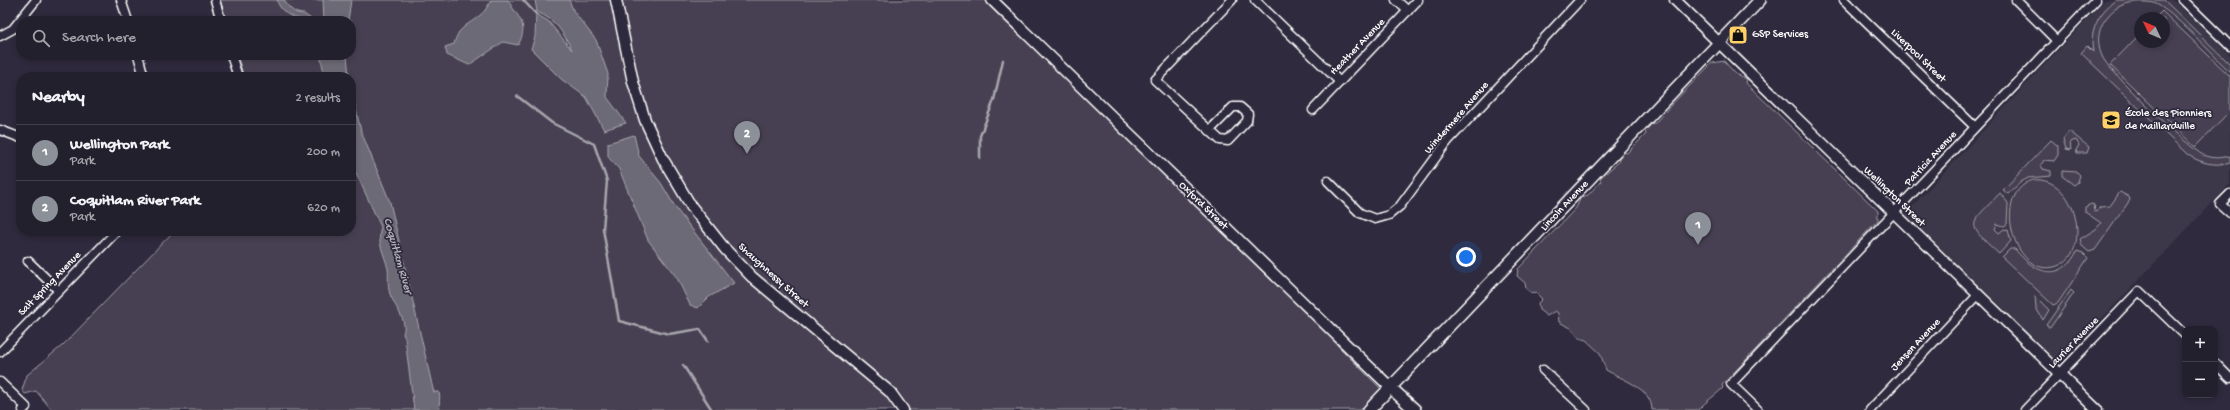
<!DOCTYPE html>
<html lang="en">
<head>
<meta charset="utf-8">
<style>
  body { margin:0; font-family:"Gochi Hand",sans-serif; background:#2b2836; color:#f1f3f6 }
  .controls { position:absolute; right:12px; bottom:12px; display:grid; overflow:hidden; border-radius:8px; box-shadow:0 2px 6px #0003 }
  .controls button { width:36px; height:36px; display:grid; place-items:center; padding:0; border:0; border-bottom:1px solid #403e4a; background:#23202e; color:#f1f3f6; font:20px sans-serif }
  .compass { position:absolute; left:2134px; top:12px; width:36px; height:36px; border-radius:50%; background:#23202e; box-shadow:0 2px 6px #0003; rotate:314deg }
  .you { position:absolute; left:1466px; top:257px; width:14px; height:14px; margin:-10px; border:3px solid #fff; border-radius:50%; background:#1a73e8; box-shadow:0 0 0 6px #1a73e833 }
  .badge { display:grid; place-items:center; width:26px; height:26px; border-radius:50%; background:#8c9099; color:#fff; font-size:13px; font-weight:700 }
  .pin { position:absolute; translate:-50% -33px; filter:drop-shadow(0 1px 2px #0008) }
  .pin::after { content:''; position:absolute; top:21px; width:14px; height:12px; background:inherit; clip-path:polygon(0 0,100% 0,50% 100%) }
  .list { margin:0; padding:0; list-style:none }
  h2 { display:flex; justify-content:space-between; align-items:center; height:52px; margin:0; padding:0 16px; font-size:17px }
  h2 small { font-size:13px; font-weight:400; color:#a3a3aa }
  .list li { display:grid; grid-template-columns:26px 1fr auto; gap:12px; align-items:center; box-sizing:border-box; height:56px; padding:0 16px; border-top:1px solid #403e4a }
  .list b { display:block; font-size:15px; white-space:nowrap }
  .list p { margin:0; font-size:13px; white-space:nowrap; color:#a3a3aa }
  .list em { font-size:13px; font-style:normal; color:#a3a3aa }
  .icon { flex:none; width:22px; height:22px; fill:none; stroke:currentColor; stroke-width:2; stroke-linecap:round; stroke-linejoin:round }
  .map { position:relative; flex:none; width:2230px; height:410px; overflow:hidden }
  .search { position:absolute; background:#23202e; box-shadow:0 2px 6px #0003; left:16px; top:16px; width:340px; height:44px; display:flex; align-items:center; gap:10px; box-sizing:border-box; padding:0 14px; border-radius:16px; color:#a3a3aa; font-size:15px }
  .panel { position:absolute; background:#23202e; box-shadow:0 2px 6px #0003; left:16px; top:72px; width:340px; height:164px; border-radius:16px }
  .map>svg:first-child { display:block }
  .built { fill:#3c3749; fill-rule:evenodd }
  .green { fill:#464152; stroke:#a2a0a8 }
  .water { fill:#6d6a77; stroke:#a7a6ad }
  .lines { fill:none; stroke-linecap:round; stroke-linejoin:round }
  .stream { stroke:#a7a6ad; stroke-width:2.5 }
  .minor-casing { stroke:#fff; stroke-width:11 }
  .tertiary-casing { stroke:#fff; stroke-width:13 }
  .secondary-casing { stroke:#fff; stroke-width:14 }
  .minor { stroke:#2f2a3d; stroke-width:8 }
  .tertiary { stroke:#2f2a3d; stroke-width:10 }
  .secondary { stroke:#2f2a3d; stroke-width:11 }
  .labels { text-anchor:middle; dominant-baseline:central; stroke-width:3.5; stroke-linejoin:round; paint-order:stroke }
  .poi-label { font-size:11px; fill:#fff; stroke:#2f2a3d; text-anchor:start }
  .street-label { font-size:11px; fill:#fff; stroke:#2f2a3d }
  .water-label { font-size:12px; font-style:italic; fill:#b6b4bb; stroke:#2f2a3d }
</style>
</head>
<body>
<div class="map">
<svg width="2230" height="410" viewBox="0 0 2230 410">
  <rect width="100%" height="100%" fill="#2f2a3d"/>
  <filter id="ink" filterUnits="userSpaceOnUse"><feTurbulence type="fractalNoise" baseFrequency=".025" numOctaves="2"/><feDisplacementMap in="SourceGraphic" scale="8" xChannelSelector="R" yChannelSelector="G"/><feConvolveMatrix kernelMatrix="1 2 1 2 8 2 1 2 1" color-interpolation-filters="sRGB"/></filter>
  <g filter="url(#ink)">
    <path class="built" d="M 2105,0 L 2173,0 L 2230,55 L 2230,184 L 2070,352 L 2066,359 L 2058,363 L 2049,357 L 2047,352 L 1987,294 L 1982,292 L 1964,275 L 1962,269 L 1917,226 L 1911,224 L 1907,220 L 1906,213 ZM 2140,18 L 2164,18 L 2164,42 L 2140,42 Z"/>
    <g class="green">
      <path d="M 220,0 L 987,0 L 1171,182 L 1183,189 L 1199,209 L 1241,251 C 1254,254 1266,282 1284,288 L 1287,295 L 1308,316 L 1332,335 L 1337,345 L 1381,389 L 1360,410 L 52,410 L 36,391 L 25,394 L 22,390 L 27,375 L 63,345 L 174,231 L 351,231 L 351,77 L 244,77 L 237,55 L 351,55 L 351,21 L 227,21 Z"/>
      <path d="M 2116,0 L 2164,0 L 2230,64 L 2230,72 C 2214,56 2172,10 2154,3 C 2137,0 2119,2 2108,16 C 2098,27 2096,42 2102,56 C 2106,69 2189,148 2203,155 C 2212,159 2221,158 2230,156 L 2230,162 C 2215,167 2201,163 2188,155 L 2081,53 L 2087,46 L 2093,52 C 2089,30 2099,12 2116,0 Z"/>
      <polygon points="2162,11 2230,76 2230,111 2195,147 2110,65 2140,34 2140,42 2164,42 2164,18 2155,18"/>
      <path d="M 1724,61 L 1736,74 L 1747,79 L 1746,83 L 1878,211 L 1878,220 L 1722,385 L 1723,388 C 1715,396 1706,401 1698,410 L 1652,410 C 1652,388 1621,379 1606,370 L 1600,353 L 1586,340 L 1579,338 L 1571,328 L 1559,322 L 1558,313 L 1555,311 L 1547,316 L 1539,310 L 1538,303 L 1542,299 L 1535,292 L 1532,293 L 1526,289 L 1525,283 L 1517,276 L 1518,269 L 1576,208 L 1581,197 L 1588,195 L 1601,181 L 1600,178 L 1620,161 L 1619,158 L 1624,152 L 1627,153 L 1646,134 L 1645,131 L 1653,123 L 1655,123 L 1671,105 L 1712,63 Z"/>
      <polygon points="2069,131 2089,147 2087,153 2077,153 2076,150 2079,145 2076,140 2070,142 2071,150 2066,149 2063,139"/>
      <polygon points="2051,140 2058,146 2058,155 2054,161 2044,160 2041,165 2043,169 2051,171 2051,176 2028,178 2021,182 2008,194 2003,190"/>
      <polygon points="2062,171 2077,172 2080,175 2078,182 2074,185 2062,176"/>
      <path d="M 2033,180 C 2077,175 2095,257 2054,267 C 2013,277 1991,193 2033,180 Z"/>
      <polygon points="2120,192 2129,197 2130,200 2095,250 2089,252 2082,246 2080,239 2096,229 2101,223 2085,212 2085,207 2091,204 2095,205 2094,212 2098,211 2100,207 2110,206"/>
      <path d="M 2000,193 L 2008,203 L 2007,224 L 2004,226 L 1997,224 L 1995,229 L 1999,233 L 2004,229 L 2008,230 L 2011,241 L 1999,254 C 1964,222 1969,226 2000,193 Z"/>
      <path d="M 2010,249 L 2015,249 C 2033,272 2060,285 2077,251 L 2083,253 L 2088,258 L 2058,303 L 2053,305 L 2002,257 Z"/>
      <polygon points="2071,290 2074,293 2050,328 2046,325"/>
      <polygon points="2035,296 2049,310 2043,320 2036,308"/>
    </g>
    <g class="water">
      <path d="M 277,0 L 284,0 C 289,8 294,14 304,14 L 314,21 C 300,21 281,16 277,0 Z"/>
      <polygon points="323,0 351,0 348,21 324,21"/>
      <path d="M 491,0 L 508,0 C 517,17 530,24 518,45 L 503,42 L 469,65 L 447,55 L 445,47 L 454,44 C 455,40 457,35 459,32 C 469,20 483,19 491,0 Z"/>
      <path d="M 535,0 L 569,0 L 574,12 L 596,40 L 608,74 L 607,97 L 626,123 L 604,130 L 586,97 L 561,79 L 531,49 L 535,37 L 536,14 L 548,21 L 572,50 C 563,32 556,20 537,12 Z"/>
      <polygon points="320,55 347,55 349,77 325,77"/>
      <path d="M 351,88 L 361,131 L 390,202 L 433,389 L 434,392 L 439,392 C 441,398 438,403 440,410 L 414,410 L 405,338 L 403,334 C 408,320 395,308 390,294 C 387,285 389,278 388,269 C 385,255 376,242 381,227 L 356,173 L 351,170 Z"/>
      <polygon points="634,135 639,156 661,183 677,210 734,283 709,297 698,308 690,305 677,278 648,240 619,169 608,157 608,143"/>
    </g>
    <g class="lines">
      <g class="stream">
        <polyline points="523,0 536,14"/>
        <polyline points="517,96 552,123 594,144 607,181 603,229 619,321 669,334 700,329 708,341"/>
        <polyline points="980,158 980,136 994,100 1003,60"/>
        <polyline points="683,365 712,410"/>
      </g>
      <defs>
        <g id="minor">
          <polyline points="121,0 128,21"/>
          <polyline points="215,0 221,21"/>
          <polyline points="1255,0 1340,82"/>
          <polyline points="1396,0 1408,11"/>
          <polyline points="1844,0 1975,127"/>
          <polyline points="2016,0 2057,41"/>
          <polyline points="2183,0 2230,46"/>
          <polyline points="0,36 13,29 36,0"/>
          <polyline points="138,55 144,77"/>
          <polyline points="231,55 238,77"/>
          <polyline points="1313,110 1418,0"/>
          <polyline points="0,130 21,138"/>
          <polyline points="1210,130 1233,107 1240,107 1248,114 1247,121 1228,141 1220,140 1155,80 1232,0"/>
          <polyline points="1328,181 1360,213 1375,219 1389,215 1400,206 1448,141 1580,0"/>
          <polyline points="2230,194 2220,204 2230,213"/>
          <polyline points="28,261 59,291"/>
          <polyline points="0,352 117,231"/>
          <polyline points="2215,363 2230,378"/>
          <polyline points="1543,370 1586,410"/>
          <polyline points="0,382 26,407 23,410"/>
          <polyline points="1758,410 1731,384 2096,0"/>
          <polyline points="1870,410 1978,295"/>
          <polyline points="2025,410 2139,291 2185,335"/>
        </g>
        <g id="tertiary">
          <polyline points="616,0 633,82 645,120 663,159 691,206 725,249 752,277 890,392 903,410"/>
          <polyline points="992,0 1391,388"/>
          <polyline points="1675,0 2097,410"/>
        </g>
        <g id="secondary">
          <polyline points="1391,388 1415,410"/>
          <polyline points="1369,410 1760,0"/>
        </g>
      </defs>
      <use href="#minor" class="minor-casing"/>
      <use href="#tertiary" class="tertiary-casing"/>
      <use href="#secondary" class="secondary-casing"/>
      <use href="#minor" class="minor"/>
      <use href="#tertiary" class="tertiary"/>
      <use href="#secondary" class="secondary"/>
    </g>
  </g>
  <defs>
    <symbol id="shop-square" viewBox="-11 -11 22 22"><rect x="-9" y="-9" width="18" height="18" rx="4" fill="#ffd166" stroke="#2f2a3d"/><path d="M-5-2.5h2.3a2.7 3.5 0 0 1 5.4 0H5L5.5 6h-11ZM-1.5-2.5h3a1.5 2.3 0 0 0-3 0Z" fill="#111"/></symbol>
    <symbol id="school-square" viewBox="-11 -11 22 22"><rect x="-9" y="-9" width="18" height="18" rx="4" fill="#ffd166" stroke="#2f2a3d"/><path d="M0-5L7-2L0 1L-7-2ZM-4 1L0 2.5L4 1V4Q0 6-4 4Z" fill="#111"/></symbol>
  </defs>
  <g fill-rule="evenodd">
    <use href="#shop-square" x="1727" y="24" width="22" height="22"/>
    <use href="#school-square" x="2100" y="109" width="22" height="22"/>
  </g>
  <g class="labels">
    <g class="poi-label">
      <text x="1752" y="35">GSP Services</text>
      <text x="2125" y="114">École des Pionniers<tspan x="2125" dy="13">de Maillardville</tspan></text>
    </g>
    <g class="street-label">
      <text transform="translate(1358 47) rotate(-46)">Heather Avenue</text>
      <text transform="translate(1918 56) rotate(44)">Liverpool Street</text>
      <text transform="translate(1457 118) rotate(-49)">Windermere Avenue</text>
      <text transform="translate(1931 159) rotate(-47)">Patricia Avenue</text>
      <text transform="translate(1894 197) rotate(44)">Wellington Street</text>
      <text transform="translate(1203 206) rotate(44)">Oxford Street</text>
      <text transform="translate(1565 206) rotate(-47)">Lincoln Avenue</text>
      <text transform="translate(773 276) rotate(42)">Shaughnessy Street</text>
      <text transform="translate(50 284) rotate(-46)">Salt Spring Avenue</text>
      <text transform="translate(2074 343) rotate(-46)">Laurier Avenue</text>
      <text transform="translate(1916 345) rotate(-47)">Jensen Avenue</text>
    </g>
    <g class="water-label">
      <text transform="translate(397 256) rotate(74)">Coquitlam River</text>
    </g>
  </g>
</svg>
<div class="controls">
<button>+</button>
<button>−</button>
</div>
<svg class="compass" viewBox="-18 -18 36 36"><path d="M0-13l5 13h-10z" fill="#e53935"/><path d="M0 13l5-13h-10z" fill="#a3a3aa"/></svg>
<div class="you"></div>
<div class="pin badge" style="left:1698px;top:245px">1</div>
<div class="pin badge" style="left:747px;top:154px">2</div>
<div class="search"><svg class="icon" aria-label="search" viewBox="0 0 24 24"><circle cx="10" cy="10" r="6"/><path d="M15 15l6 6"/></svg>Search here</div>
<section class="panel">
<h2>Nearby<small>2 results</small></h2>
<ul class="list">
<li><span class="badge">1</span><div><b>Wellington Park</b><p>Park</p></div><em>200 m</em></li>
<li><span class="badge">2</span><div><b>Coquitlam River Park</b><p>Park</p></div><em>620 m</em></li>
</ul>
</section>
</div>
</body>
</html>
